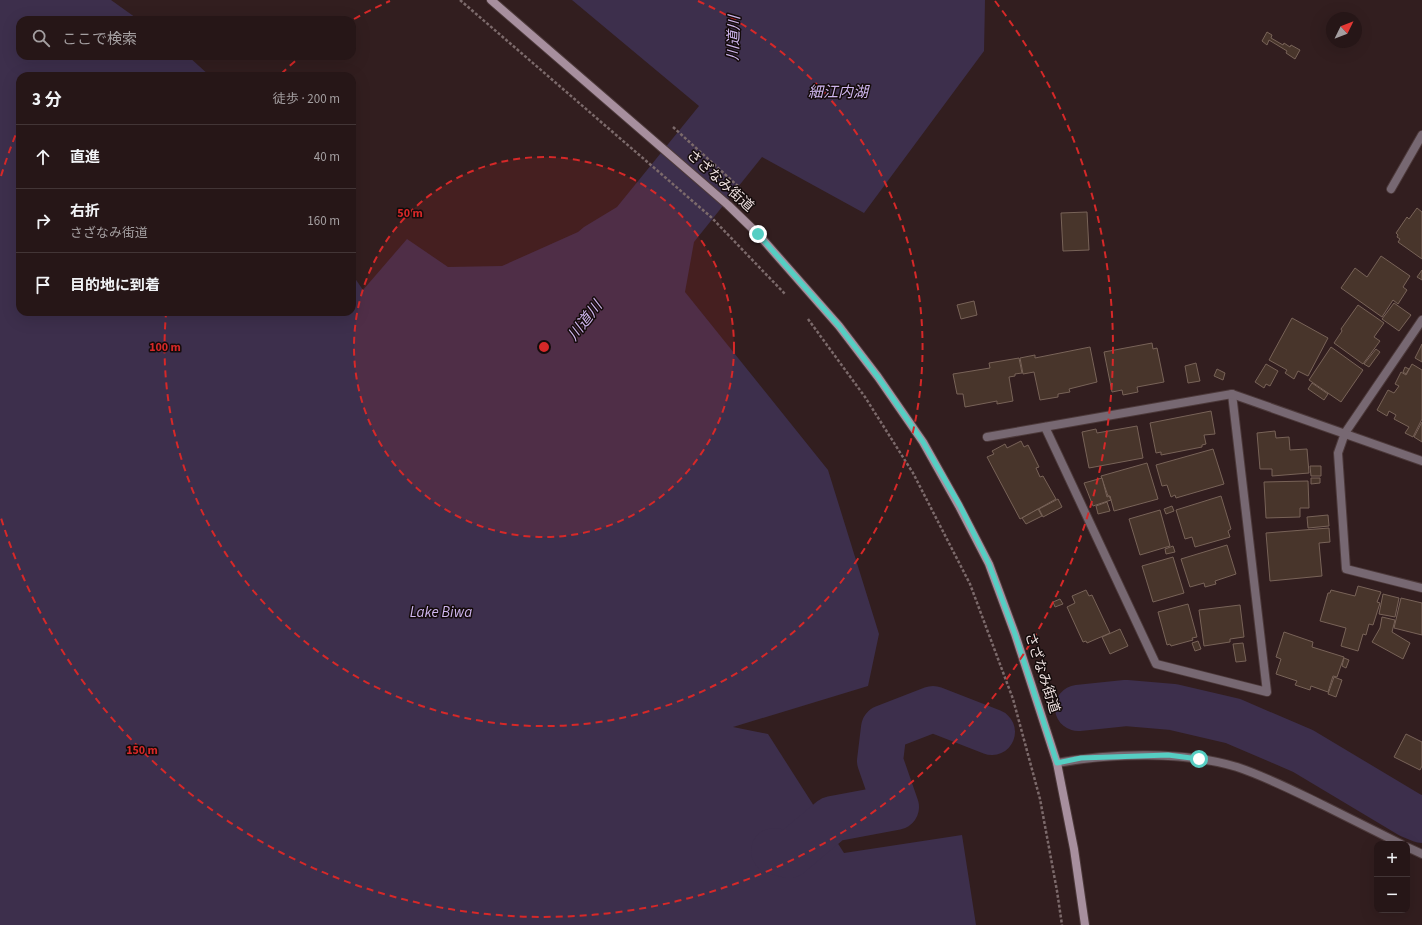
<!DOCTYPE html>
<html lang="ja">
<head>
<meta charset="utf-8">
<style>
  body { margin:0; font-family:"Source Sans 3","Noto Sans JP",sans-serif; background:#2e1f20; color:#f1f3f6 }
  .controls { position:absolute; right:12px; bottom:12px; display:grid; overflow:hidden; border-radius:8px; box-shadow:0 4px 16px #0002 }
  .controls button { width:36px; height:36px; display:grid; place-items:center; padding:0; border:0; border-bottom:1px solid #423536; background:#261617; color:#f1f3f6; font:20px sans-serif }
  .compass { position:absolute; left:1326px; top:12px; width:36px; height:36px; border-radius:50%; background:#261617; box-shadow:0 4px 16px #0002; rotate:47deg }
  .stop { position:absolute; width:12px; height:12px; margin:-9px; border:3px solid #56cec3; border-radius:50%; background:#fff }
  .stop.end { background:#56cec3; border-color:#fff; box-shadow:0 1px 4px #0008 }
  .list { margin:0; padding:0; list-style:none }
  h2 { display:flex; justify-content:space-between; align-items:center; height:52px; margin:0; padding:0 16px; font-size:17px }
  h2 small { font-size:13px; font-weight:400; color:#a49fa1 }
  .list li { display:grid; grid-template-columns:26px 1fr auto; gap:12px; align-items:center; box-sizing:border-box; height:64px; padding:0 16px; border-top:1px solid #423536 }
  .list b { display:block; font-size:15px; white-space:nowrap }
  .list p { margin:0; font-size:13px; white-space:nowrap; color:#a49fa1 }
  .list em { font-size:13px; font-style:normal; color:#a49fa1 }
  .icon { flex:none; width:22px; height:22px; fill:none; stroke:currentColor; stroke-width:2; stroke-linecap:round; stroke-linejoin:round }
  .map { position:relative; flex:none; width:1422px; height:925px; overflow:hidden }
  .search { position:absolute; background:#261617; box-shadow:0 4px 16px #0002; left:16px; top:16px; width:340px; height:44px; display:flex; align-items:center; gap:10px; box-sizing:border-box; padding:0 14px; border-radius:12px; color:#a49fa1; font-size:15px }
  .panel { position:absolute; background:#261617; box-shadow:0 4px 16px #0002; left:16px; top:72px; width:340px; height:244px; border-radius:12px }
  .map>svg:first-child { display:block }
  .water { fill:#3d2f4c }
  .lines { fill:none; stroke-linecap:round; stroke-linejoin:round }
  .river { stroke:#3d2f4c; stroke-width:46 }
  .building { fill:#48352b; stroke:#786358 }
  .minor-casing { stroke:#4c393a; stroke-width:10 }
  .secondary-casing { stroke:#4c393a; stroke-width:10 }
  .path { stroke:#7c6a6b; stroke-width:2.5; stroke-dasharray:3 2; stroke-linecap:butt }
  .minor { stroke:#776872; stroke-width:8 }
  .secondary { stroke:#a78f9e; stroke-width:8 }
  .route { stroke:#56cec3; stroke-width:5 }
  .ring { fill:none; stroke:#d62828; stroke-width:2; stroke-dasharray:7 5 }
  .labels { text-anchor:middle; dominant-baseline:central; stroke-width:3; stroke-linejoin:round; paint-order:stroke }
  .street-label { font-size:14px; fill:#eee0e0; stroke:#140b0b }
  .water-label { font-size:15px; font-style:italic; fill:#cfb6ee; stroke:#140b0b }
  .centre { fill:#d62828; stroke:#140b0b; stroke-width:2 }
  .ring-label { font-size:12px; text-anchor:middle; font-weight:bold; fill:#d62828; stroke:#140b0b; stroke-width:3; stroke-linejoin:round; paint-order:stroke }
</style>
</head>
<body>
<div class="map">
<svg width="1422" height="925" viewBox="0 0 1422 925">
  <rect width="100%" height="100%" fill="#321e1f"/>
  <polygon class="water" points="0,0 111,0 139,20 20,20 20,56 188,56 210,76 20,76 20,312 352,312 352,274 363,290 407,239 448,267 502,266 578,232 584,227 617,207 699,106 572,0 985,0 984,51 864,213 762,157 694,242 685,292 828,470 879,634 868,686 733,727 768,734 844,853 962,835 976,925 0,925"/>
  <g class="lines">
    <g class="river">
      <polyline points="1078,708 1126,703 1173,707 1233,721 1303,751 1410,815 1422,820"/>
      <polyline points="774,851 789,855 832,819 896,807 880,761 884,728 933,709 992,732"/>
    </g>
  </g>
  <g class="building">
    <polygon points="1267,32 1272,35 1271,38 1283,45 1284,43 1290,47 1291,45 1300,50 1295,59 1286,53 1287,51 1269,40 1267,45 1262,41"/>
    <polygon points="1417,208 1422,212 1422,259 1398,242 1400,239 1397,237 1398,235 1396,233 1407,217 1409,219"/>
    <polygon points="1087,212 1089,250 1063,251 1061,213"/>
    <polygon points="1381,256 1410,276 1403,287 1407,290 1398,304 1393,300 1382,317 1341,288 1355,268 1367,277"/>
    <polygon points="1422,270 1422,280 1417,277"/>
    <polygon points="974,301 977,315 961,319 957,305"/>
    <polygon points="1394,303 1411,315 1399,331 1382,319"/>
    <polygon points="1358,305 1384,323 1374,337 1380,341 1363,364 1334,343 1342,331 1341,329"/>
    <polygon points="1292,318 1328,338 1308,376 1298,371 1294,379 1285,373 1287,370 1269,360"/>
    <polygon points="1152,343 1153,349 1157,348 1164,382 1137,387 1138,392 1123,395 1122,390 1112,392 1104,352"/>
    <polygon points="1422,344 1422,362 1415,358"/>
    <polygon points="1090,347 1097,382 1069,389 1070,392 1058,394 1058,397 1040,400 1034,372 1023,374 1020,358 1035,355 1035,358"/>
    <polygon points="1331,347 1363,370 1341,402 1309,380"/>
    <polygon points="1376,349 1380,352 1369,367 1364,364"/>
    <polygon points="1019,358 1022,373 1015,374 1015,376 1009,377 1013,401 997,404 997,401 965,407 963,394 957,394 953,374 990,368 989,363"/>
    <polygon points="1196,363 1200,381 1188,383 1185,366"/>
    <polygon points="1266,364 1278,371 1270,386 1266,384 1264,388 1255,382"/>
    <polygon points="1412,364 1422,370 1422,419 1413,437 1405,433 1409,427 1394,419 1396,415 1389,411 1387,416 1377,410 1388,390 1394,393 1399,386 1395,384 1401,372 1406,375"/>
    <polygon points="1405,367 1409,369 1406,374 1403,372"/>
    <polygon points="1217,369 1225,373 1223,380 1214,376"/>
    <polygon points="1312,383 1328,394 1324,400 1308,389"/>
    <polygon points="1211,411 1215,434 1204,435 1206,444 1202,445 1202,447 1161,455 1161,452 1156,453 1150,423"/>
    <polygon points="1422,422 1422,442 1414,437"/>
    <polygon points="1137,426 1143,458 1089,468 1082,432 1096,429 1097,433"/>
    <polygon points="1275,431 1276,438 1289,437 1290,450 1307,449 1309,473 1272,476 1272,469 1260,469 1257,433"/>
    <polygon points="1021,441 1024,447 1028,445 1039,467 1036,468 1040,477 1043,476 1056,499 1020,519 987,457 994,454 992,451 1005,444 1007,448"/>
    <polygon points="1213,449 1224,484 1176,498 1175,495 1171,497 1167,485 1162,486 1156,465"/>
    <polygon points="1147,463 1158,499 1114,511 1110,496 1108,496 1101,476"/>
    <polygon points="1310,466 1321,466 1321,476 1311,476"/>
    <polygon points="1102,478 1107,497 1109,496 1111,500 1093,506 1084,483"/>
    <polygon points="1311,478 1320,478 1320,483 1311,484"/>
    <polygon points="1308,481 1309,508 1300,508 1300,517 1266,518 1264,482"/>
    <polygon points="1221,496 1231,529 1228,531 1230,537 1195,547 1192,537 1185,539 1176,510"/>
    <polygon points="1058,499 1062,507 1043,517 1039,509"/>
    <polygon points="1107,502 1110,511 1098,514 1096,506"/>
    <polygon points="1172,506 1174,511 1166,514 1164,509"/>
    <polygon points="1038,509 1042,516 1026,524 1022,518"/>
    <polygon points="1160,510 1170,546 1140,555 1129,519"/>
    <polygon points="1328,515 1329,526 1308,528 1307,517"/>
    <polygon points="1329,528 1330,542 1319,543 1322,576 1270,581 1266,533"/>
    <polygon points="1227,545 1236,574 1215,581 1216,584 1205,587 1204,583 1190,587 1181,559"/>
    <polygon points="1173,546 1175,552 1166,554 1165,549"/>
    <polygon points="1173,557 1184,593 1153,602 1142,566"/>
    <polygon points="1358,586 1381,592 1377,602 1380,603 1373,625 1369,624 1366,635 1363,634 1358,651 1341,646 1346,628 1320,621 1328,593 1330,593 1331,590 1355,596"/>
    <polygon points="1086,590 1089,596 1092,595 1110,633 1087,643 1086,641 1083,642 1067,607 1075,603 1072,596"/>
    <polygon points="1383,594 1399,598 1395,617 1379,614"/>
    <polygon points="1401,598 1422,603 1422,635 1394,628"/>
    <polygon points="1060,599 1063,604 1055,607 1053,602"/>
    <polygon points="1188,604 1197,637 1192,638 1193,640 1171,646 1170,644 1167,645 1158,612"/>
    <polygon points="1240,605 1244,637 1230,639 1230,642 1204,646 1199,610"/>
    <polygon points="1382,617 1395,620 1392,632 1410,643 1403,659 1372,642 1380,628"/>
    <polygon points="1120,629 1128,646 1110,654 1102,637"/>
    <polygon points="1284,632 1313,642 1312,647 1344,657 1337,677 1333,676 1328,692 1311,686 1310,690 1295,685 1297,681 1276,674 1281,659 1276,657"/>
    <polygon points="1198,641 1201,649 1195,651 1192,643"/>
    <polygon points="1243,643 1246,661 1236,662 1233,644"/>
    <polygon points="1344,658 1349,660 1346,668 1342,666"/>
    <polygon points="1334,677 1342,680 1336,697 1328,694"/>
    <polygon points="1406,734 1422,742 1422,766 1420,770 1394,757"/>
  </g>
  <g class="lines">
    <defs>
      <g id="minor">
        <polyline points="1391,189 1422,135"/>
        <polyline points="1422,320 1345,433 1338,453 1346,569 1422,588"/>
        <polyline points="1045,427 1156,664 1267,692 1232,394"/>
        <polyline points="987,437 1232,394 1422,461"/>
        <path d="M 1057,763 C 1111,753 1184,751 1237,767 C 1267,777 1294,791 1323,805 C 1349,818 1375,831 1401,844"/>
        <polyline points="1407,847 1422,854"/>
      </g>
      <polyline id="secondary" points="491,0 728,205 758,234 839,326 878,377 923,442 959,506 989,564 1015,634 1057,763 1074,849 1085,925"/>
    </defs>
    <use href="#minor" class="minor-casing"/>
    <use href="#secondary" class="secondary-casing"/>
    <g class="path">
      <polyline points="460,0 711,217 786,295"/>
      <polyline points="673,127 740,188"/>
      <polyline points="808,319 865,397 913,473 970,584 1013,699 1040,799 1057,891 1062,925"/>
    </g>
    <use href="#minor" class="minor"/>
    <use href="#secondary" class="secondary"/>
  </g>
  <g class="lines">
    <polyline class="route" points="758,234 839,326 878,377 923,442 960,506 989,564 1015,634 1057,763 1081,758 1168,755 1199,759"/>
  </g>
  <circle cx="544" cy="347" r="190" fill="#d62828" fill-opacity=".12"/>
  <g class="ring">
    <circle cx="544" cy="347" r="190"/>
    <path d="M281 74A379 379 0 0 1 300 57M354 19A379 379 0 0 1 390 1M698 1A379 379 0 1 1 166 314"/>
    <path d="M1 176A569 569 0 0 1 18 129M995 1A569 569 0 1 1 1 518"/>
  </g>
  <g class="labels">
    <g class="street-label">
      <text transform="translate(720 181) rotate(42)">さざなみ街道</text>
      <text transform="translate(1042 673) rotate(72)">さざなみ街道</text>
    </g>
    <g class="water-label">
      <text transform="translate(734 38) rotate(-88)">川道川</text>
      <text x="838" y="92">細江内湖</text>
      <text transform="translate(585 321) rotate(-52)">川道川</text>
      <text x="441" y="612">Lake Biwa</text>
    </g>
  </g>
  <circle cx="544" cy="347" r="6" class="centre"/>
  <g class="ring-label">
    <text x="410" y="217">50 m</text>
    <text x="165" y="351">100 m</text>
    <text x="142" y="754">150 m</text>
  </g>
</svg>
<div class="controls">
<button>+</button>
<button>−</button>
</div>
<svg class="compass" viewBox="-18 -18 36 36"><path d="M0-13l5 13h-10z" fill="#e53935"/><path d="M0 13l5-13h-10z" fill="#a49fa1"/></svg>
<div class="stop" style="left:1199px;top:759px"></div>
<div class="stop end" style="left:758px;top:234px"></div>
<div class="search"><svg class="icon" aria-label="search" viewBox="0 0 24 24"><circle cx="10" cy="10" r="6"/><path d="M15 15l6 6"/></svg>ここで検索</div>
<section class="panel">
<h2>3 分<small>徒歩 · 200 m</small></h2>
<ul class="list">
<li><svg class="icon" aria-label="ahead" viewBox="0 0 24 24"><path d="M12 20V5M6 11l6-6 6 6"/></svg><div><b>直進</b></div><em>40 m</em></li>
<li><svg class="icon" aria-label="right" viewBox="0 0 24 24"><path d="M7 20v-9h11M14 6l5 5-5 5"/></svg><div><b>右折</b><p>さざなみ街道</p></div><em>160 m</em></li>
<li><svg class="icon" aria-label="arrive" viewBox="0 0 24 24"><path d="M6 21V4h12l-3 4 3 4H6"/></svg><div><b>目的地に到着</b></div></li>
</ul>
</section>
</div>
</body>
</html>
